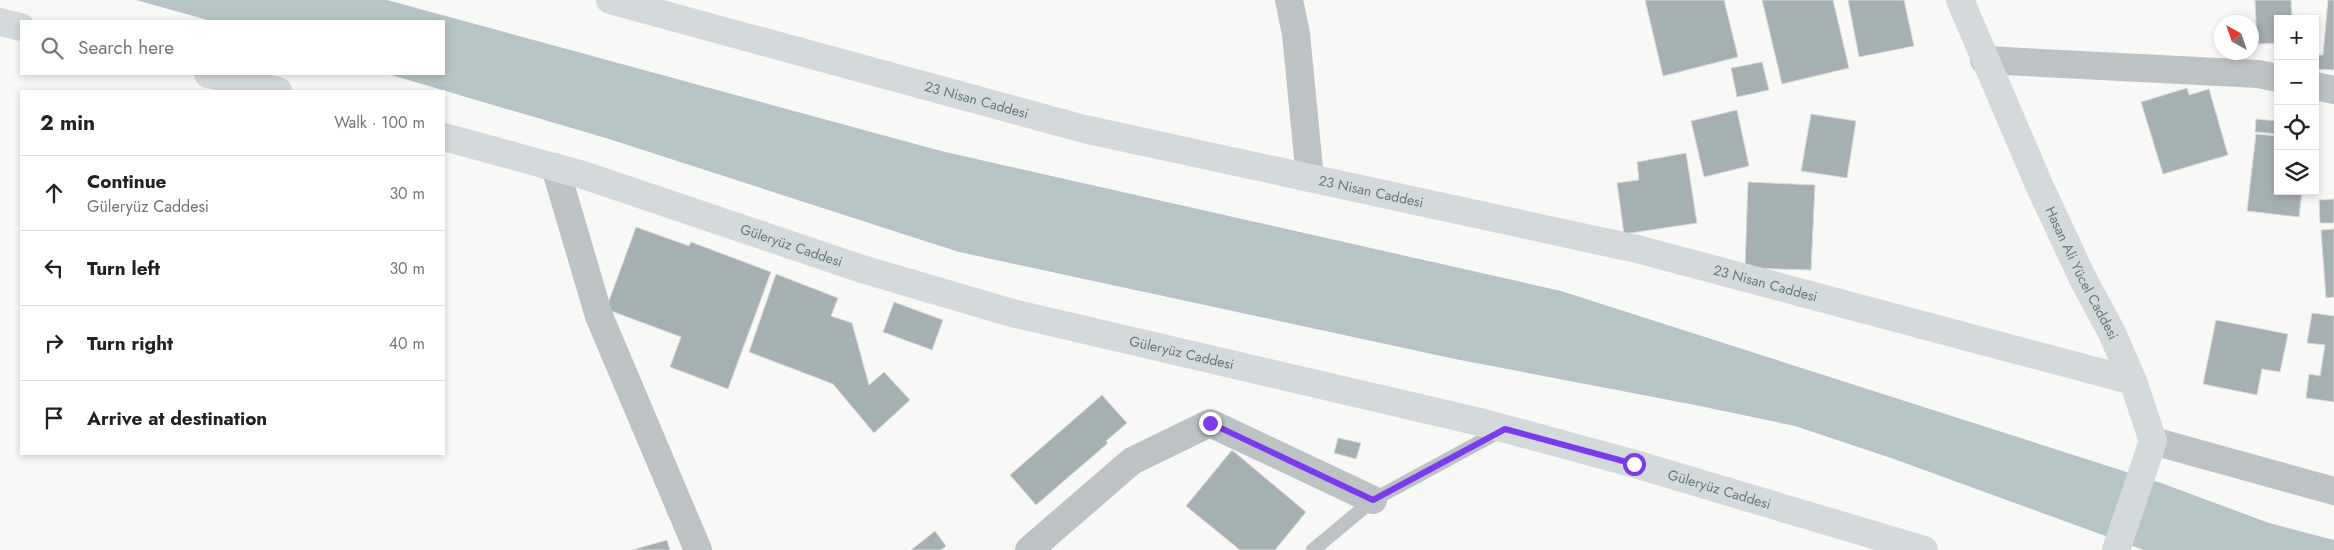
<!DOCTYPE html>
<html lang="en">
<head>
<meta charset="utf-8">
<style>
  body { margin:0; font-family:Jost,sans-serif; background:#f6f6f6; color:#222 }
  .controls { position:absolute; right:15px; top:15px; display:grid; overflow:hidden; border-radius:0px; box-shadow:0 2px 8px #0003 }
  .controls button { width:45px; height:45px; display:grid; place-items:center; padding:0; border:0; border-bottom:1px solid #e0e0e0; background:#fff; color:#222; font:25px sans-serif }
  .compass { position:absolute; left:2214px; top:15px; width:45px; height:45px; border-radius:50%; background:#fff; box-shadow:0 2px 8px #0003; rotate:320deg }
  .stop { position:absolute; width:15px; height:15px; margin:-11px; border:4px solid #7c3aed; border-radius:50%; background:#fff }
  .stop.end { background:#7c3aed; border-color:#fff; box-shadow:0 1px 5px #0008 }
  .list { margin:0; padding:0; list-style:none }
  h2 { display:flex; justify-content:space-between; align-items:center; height:65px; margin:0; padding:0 20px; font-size:21px }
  h2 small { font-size:16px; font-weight:400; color:#767676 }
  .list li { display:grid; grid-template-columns:32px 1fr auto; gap:15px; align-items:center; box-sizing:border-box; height:75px; padding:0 20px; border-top:1px solid #e0e0e0 }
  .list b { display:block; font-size:19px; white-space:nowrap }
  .list p { margin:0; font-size:16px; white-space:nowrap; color:#767676 }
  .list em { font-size:16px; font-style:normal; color:#767676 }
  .icon { flex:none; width:28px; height:28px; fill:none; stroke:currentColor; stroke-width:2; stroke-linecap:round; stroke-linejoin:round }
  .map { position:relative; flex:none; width:2334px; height:550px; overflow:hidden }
  .search { position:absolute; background:#fff; box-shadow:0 2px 8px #0003; left:20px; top:20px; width:425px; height:55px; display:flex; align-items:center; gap:12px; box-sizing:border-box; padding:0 18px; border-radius:0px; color:#767676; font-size:19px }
  .panel { position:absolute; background:#fff; box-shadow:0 2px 8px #0003; left:20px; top:90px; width:425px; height:365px; border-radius:0px }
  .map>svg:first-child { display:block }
  .water { fill:#b5c4c5 }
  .building { fill:#a5b0b2; stroke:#dadad8 }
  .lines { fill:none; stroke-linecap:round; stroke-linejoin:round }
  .lane { stroke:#bdc3c5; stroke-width:14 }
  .street { stroke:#bdc3c5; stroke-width:28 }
  .secondary { stroke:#d4d9db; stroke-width:28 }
  .route { stroke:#7c3aed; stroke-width:6 }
  .labels { text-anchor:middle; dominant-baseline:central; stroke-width:5; stroke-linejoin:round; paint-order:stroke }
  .street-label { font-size:14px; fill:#66797e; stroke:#fff }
</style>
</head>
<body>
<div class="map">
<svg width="2334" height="550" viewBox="0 0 2334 550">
  <rect width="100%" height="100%" fill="#f8f8f6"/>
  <polygon class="water" points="136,0 387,0 941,151 1561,291 2161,483 2269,523 2334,540 2334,550 2144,550 1894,459 1795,426 1695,405 1455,359 959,252 609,139 388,74 444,74 444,21 211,21"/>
  <g class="building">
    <polygon points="1645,0 1724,0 1738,57 1663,76"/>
    <polygon points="1762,0 1833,0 1849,68 1782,84"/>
    <polygon points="1848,0 1904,0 1914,46 1859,57"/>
    <polygon points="2255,0 2291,0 2292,19 2278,19 2278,43 2257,44"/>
    <polygon points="2328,0 2334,0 2334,70 2315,69 2315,55 2323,55"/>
    <polygon points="1762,62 1769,90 1737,97 1731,68"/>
    <polygon points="2187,88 2189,95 2209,89 2228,155 2163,174 2141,102"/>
    <polygon points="1737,110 1749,166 1704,177 1691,121"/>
    <polygon points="1811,114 1856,121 1847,178 1801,171"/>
    <polygon points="2256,119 2278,121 2278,134 2255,132"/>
    <polygon points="2256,134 2278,136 2278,191 2302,191 2299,217 2247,211"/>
    <polygon points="1686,153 1697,223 1624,234 1617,183 1639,180 1637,162"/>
    <polygon points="1748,182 1815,185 1811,270 1745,268"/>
    <polygon points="2334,199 2334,223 2320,223 2319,200"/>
    <polygon points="636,227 689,246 691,242 771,272 728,389 670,367 681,337 606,309"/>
    <polygon points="2334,229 2334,297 2326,298 2321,230"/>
    <polygon points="776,274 838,298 831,316 852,323 869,385 884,372 910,400 874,433 833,384 749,352"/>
    <polygon points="894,302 943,320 932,350 883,332"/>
    <polygon points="2312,313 2334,316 2334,402 2306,398 2309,374 2320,376 2325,345 2307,343"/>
    <polygon points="2216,320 2288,334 2280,372 2262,369 2257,395 2203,384"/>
    <polygon points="1102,395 1127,423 1106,441 1108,443 1036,505 1010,475"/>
    <polygon points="1338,438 1361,443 1356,459 1334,453"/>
    <polygon points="1232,450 1306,512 1275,550 1240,550 1186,506"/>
    <polygon points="935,531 946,546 941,550 911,550"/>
    <polygon points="667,540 670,550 632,550"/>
  </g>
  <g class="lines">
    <polyline class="lane" points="1313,550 1373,500 1504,429"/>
    <g class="street">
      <polyline points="1289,0 1296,34 1310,178"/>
      <polyline points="1984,60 2258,74 2278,78"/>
      <polyline points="2315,86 2334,90"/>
      <polyline points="555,167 599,316 698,550"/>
      <polyline points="2153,441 2334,491"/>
      <polyline points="1029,550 1132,461 1210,423 1373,500"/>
    </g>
    <g class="secondary">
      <path id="s1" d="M 610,0 L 1084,129 L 1637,249 L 2133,381"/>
      <path id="s2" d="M 1960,0 L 2040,187 L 2083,279 L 2111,331 L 2133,381 L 2153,441 L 2116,550"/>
      <polyline points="0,22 21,27"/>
      <polyline points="208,74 278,91"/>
      <path id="s3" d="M 444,137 L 583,175 L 862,269 L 1012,313 L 1484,423 L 1635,464 L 1924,550"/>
    </g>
  </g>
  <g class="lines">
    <polyline class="route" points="1210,423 1373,500 1505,429 1634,464"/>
  </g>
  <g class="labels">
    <g class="street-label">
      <text stroke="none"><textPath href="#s1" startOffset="380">23 Nisan Caddesi</textPath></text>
      <text stroke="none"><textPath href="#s1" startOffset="785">23 Nisan Caddesi</textPath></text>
      <text stroke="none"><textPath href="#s3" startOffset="364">Güleryüz Caddesi</textPath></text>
      <text stroke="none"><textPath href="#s2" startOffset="299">Hasan Ali Yücel Caddesi</textPath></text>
      <text stroke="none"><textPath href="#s1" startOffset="1190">23 Nisan Caddesi</textPath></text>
      <text stroke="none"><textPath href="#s3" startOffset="769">Güleryüz Caddesi</textPath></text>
      <text stroke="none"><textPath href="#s3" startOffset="1324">Güleryüz Caddesi</textPath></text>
    </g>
  </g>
</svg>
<div class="controls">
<button>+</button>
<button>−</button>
<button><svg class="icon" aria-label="locate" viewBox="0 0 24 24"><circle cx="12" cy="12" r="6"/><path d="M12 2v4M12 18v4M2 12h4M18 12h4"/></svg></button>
<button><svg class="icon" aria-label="layers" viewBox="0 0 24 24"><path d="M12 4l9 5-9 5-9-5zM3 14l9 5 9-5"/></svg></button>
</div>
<svg class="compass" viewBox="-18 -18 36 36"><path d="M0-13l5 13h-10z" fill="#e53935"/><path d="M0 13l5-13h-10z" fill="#767676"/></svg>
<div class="stop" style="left:1634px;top:464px"></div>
<div class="stop end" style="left:1210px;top:423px"></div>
<div class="search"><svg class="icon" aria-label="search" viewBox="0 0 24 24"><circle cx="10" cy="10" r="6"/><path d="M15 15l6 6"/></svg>Search here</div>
<section class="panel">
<h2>2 min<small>Walk · 100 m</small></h2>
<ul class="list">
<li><svg class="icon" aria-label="ahead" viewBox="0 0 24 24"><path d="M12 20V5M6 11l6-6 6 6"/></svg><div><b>Continue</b><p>Güleryüz Caddesi</p></div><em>30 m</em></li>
<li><svg class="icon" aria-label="left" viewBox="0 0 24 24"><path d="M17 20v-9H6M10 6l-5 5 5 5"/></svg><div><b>Turn left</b></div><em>30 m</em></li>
<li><svg class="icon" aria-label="right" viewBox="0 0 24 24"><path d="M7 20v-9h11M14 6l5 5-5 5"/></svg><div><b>Turn right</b></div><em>40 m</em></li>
<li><svg class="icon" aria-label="arrive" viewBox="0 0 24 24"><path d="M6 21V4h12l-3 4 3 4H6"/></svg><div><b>Arrive at destination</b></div></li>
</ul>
</section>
</div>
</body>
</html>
